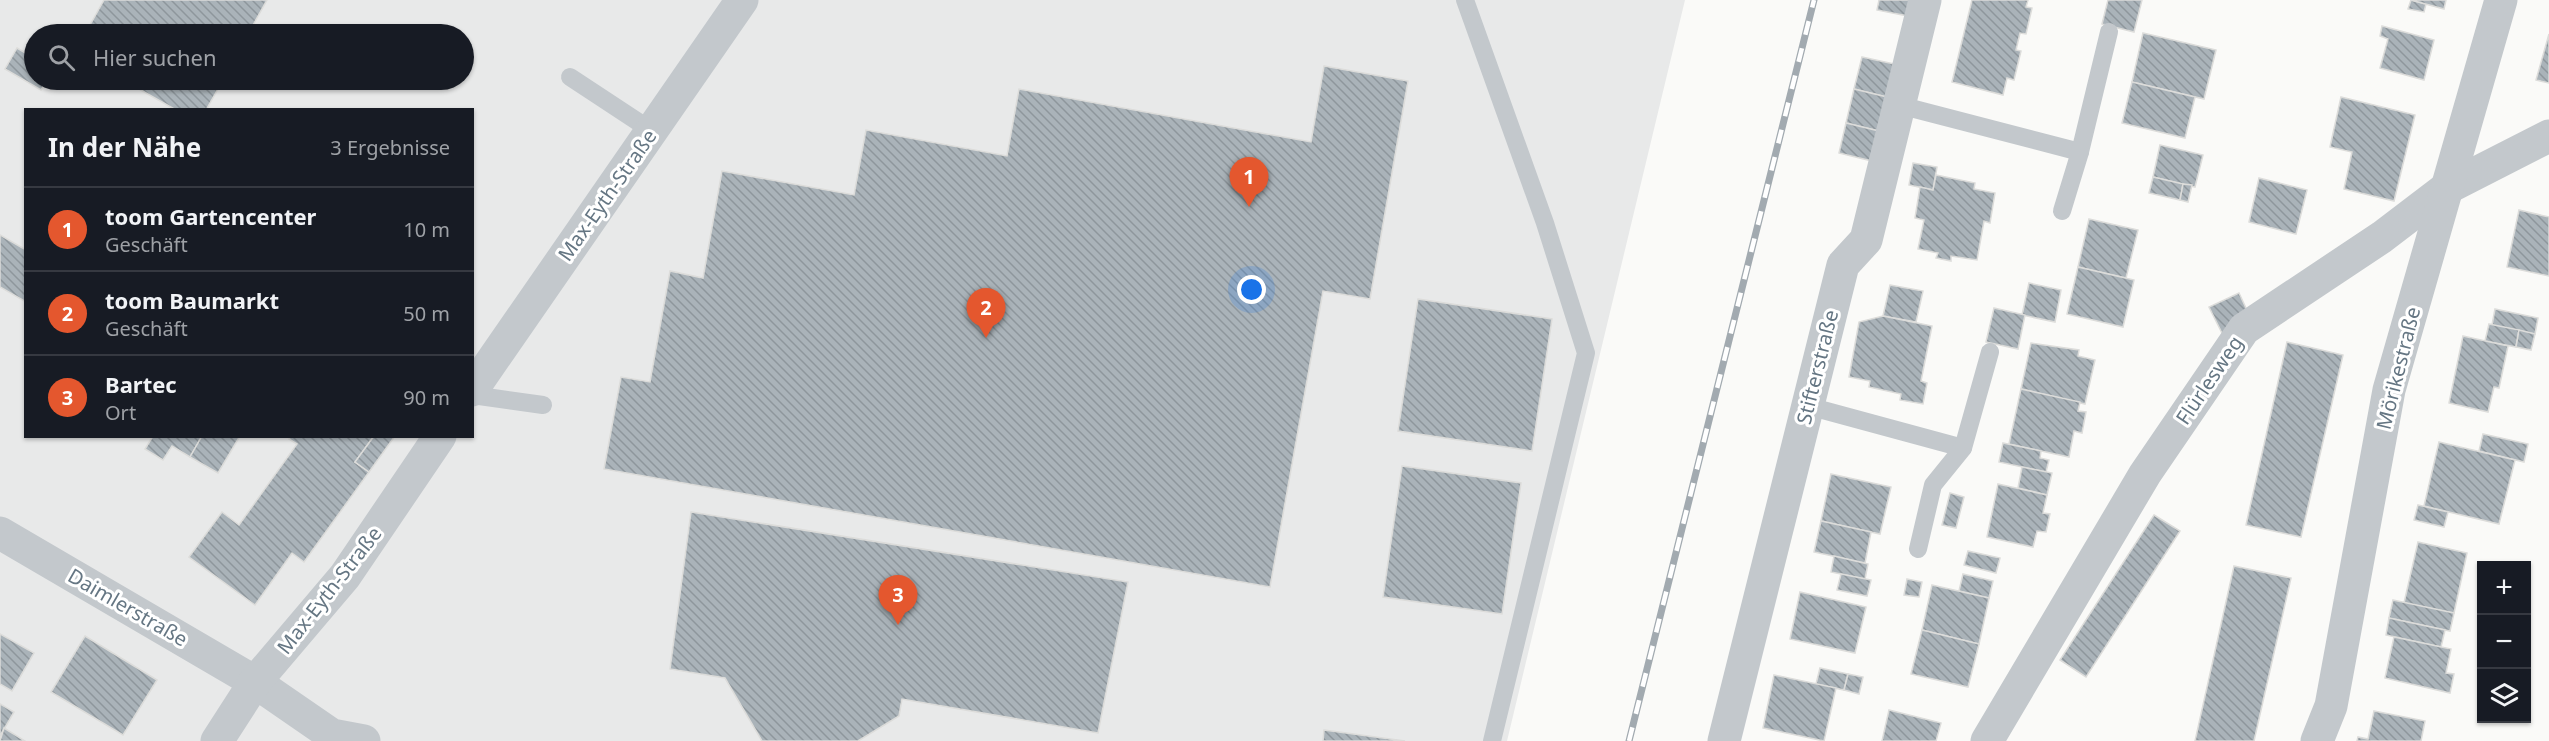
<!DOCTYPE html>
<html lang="de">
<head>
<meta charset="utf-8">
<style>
  body { margin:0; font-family:"Noto Sans",sans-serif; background:#242831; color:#f1f3f6 }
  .controls { position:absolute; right:18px; bottom:18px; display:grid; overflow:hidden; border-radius:0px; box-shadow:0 2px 4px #0004 }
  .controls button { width:54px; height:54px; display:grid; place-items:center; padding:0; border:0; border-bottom:2px solid #363941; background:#171b24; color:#f1f3f6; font:30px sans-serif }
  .you { position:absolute; left:1252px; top:290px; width:21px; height:21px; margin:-15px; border:4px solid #fff; border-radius:50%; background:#1a73e8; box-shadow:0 0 0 9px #1a73e833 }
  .badge { display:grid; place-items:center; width:39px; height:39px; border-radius:50%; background:#e4572e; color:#fff; font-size:20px; font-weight:700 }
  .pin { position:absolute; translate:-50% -50px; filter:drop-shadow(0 2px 3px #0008) }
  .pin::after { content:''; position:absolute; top:32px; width:21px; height:18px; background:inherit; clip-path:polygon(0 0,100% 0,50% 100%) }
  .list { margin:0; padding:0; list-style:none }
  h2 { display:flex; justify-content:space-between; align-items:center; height:78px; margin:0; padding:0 24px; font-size:26px }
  h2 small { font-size:20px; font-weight:400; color:#9ea1a6 }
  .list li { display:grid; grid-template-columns:39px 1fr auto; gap:18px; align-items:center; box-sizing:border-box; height:84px; padding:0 24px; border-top:2px solid #363941 }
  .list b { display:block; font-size:22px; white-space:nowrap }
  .list p { margin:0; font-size:20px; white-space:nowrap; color:#9ea1a6 }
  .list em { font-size:20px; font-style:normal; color:#9ea1a6 }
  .icon { flex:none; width:33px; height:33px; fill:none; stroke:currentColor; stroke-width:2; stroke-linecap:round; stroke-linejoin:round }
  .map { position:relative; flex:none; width:2549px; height:741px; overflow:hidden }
  .search { position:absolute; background:#171b24; box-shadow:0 2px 4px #0004; left:24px; top:24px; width:450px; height:66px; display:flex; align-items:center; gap:15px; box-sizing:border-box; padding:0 21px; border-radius:33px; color:#9ea1a6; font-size:22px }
  .panel { position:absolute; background:#171b24; box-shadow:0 2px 4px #0004; left:24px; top:108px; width:450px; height:330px; border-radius:0px }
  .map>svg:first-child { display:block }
  .built { fill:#e8e9e9; fill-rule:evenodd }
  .building { fill:url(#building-back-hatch); stroke:#dcdcda; stroke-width:1.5 }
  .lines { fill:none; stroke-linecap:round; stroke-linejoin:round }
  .service { stroke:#c3c8cc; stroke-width:18 }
  .minor { stroke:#c3c8cc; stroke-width:33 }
  .rail-casing { stroke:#a2aab0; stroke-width:7 }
  .rail { stroke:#fff; stroke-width:4.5; stroke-dasharray:14; stroke-linecap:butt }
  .labels { text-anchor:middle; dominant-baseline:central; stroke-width:6; stroke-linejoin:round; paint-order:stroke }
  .street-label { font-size:20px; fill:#657683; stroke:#fff }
</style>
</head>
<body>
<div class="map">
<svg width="2549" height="741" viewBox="0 0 2549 741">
  <defs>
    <pattern id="building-back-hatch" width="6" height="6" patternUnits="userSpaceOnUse" patternTransform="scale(1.5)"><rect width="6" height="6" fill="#aab3b9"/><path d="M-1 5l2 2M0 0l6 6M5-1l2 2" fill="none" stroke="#8e969c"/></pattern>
  </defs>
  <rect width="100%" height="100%" fill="#fafaf8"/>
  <path class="built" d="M 0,0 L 1685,0 L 1507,741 L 0,741 ZM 34,34 L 464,34 L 464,80 L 34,80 ZM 26,110 L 472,110 L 472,436 L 26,436 Z"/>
  <g class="building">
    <polygon points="104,0 267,0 248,34 85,34"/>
    <polygon points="1879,0 1911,0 1908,16 1877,10"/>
    <polygon points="1972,0 2028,0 2026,7 2032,8 2026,34 2020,33 2016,50 2021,51 2014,80 2007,78 2003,95 1952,82"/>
    <polygon points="2108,0 2142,0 2134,32 2102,24"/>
    <polygon points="2411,0 2426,4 2424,12 2408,9"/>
    <polygon points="2411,0 2446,0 2444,9"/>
    <polygon points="2382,26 2434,40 2424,80 2380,68 2388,39 2380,36"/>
    <polygon points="2143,33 2216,50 2204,99 2132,82"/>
    <polygon points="2549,34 2549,83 2536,80"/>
    <polygon points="17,48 34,58 34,80 47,80 41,90 5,69"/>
    <polygon points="1862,57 1899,65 1891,98 1854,89"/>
    <polygon points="1324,66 1408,81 1370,299 1323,291 1270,587 604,469 621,377 650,382 670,271 703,278 722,171 854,195 866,130 1007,156 1019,89 1311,142"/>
    <polygon points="123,80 223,80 206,110 176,110"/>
    <polygon points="2132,82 2195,97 2185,138 2122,123"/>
    <polygon points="1854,89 1891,98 1883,132 1846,123"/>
    <polygon points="2341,97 2415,115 2394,201 2344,189 2352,152 2330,147"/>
    <polygon points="1846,123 1883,132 1876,162 1839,153"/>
    <polygon points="2160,145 2203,155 2195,187 2153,177"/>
    <polygon points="1913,163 1937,167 1933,190 1909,185"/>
    <polygon points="1936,175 1975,183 1974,189 1995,193 1990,223 1984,221 1977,260 1951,256 1951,261 1936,258 1938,253 1918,249 1924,220 1915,218 1920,187 1933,190"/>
    <polygon points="2153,177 2183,184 2180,200 2149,193"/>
    <polygon points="2259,178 2307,190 2296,234 2249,222"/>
    <polygon points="2183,184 2192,185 2188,202 2180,200"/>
    <polygon points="2519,210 2549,217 2549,276 2507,267"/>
    <polygon points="2089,219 2138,230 2126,278 2078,267"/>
    <polygon points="0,235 26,250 26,302 0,287"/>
    <polygon points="2078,267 2134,280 2123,327 2067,314"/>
    <polygon points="2029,283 2061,290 2055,322 2022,315"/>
    <polygon points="1890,285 1923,291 1916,322 1883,316"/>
    <polygon points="2239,293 2251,319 2222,333 2209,307"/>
    <polygon points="1418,299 1552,319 1532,451 1398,431"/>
    <polygon points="1994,308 2025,315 2018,349 1986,342"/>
    <polygon points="2495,309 2538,318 2535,334 2492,325"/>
    <polygon points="1883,316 1932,326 1921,381 1927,383 1923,404 1900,400 1901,394 1869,387 1870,381 1849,377 1859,322"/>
    <polygon points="2489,324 2519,330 2516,347 2485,341"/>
    <polygon points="2519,330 2535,334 2531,350 2516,347"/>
    <polygon points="2463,336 2508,346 2499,388 2494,387 2488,412 2449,403"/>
    <polygon points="2287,342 2343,355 2301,537 2246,525"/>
    <polygon points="2031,343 2079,350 2078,356 2095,360 2085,404 2021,389"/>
    <polygon points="2021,389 2080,402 2078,411 2086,412 2082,433 2074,431 2069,457 2009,444"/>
    <polygon points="2483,434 2528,444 2524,462 2479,451"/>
    <polygon points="153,436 202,436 190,457 172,446 163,460 145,449"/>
    <polygon points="202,436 240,436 218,473 190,457"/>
    <polygon points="291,436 374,436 355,462 369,472 304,562 292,553 255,605 189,557 222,512 239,525 297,444 289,439"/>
    <polygon points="374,436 395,436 369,472 355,462"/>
    <polygon points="2439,442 2515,460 2499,524 2424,506"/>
    <polygon points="2003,443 2041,451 2040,458 2049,460 2046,472 1999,462"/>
    <polygon points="1402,466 1521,483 1502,614 1383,597"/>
    <polygon points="2022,467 2052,473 2047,495 2018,488"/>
    <polygon points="1831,474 1891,487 1880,534 1821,521"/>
    <polygon points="1998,484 2047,495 2043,513 2050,514 2046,532 2037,531 2033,547 1987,537"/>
    <polygon points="1950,493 1964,497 1956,528 1942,525"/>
    <polygon points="2418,505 2448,512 2444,527 2414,520"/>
    <polygon points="691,512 1128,582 1098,733 902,699 899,716 858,741 762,741 725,678 670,669"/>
    <polygon points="2154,515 2180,531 2086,677 2060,660"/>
    <polygon points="1821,521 1871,532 1865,563 1814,552"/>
    <polygon points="2418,542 2467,553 2454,613 2404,603"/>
    <polygon points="1968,551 2000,558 1996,573 1964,565"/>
    <polygon points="1834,556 1868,564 1865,579 1831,572"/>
    <polygon points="2234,566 2291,578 2254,741 2195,741"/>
    <polygon points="1841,574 1871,580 1867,596 1837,590"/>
    <polygon points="1963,574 1993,581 1989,598 1959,591"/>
    <polygon points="1907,579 1922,582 1919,597 1904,595"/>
    <polygon points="1932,585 1989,598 1979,644 1922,630"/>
    <polygon points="1800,592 1866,607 1855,653 1790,639"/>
    <polygon points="2393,600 2454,613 2450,631 2389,618"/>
    <polygon points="2389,618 2445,630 2441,647 2386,635"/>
    <polygon points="1922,630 1979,644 1968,687 1911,674"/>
    <polygon points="0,634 34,653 12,691 0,684"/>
    <polygon points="85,636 157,680 123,735 51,692"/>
    <polygon points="2394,637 2451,649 2446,673 2454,674 2450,693 2385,678"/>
    <polygon points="1820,668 1848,674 1844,690 1816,684"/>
    <polygon points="1848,674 1863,677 1859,694 1844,690"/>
    <polygon points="1774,675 1836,688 1824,741 1763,728"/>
    <polygon points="0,704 14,712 0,736"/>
    <polygon points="1889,710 1941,723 1936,741 1882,741"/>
    <polygon points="2374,711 2425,721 2421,741 2357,741 2358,737 2368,739"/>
    <polygon points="4,728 25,741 0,741"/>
    <polygon points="1324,730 1405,741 1323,741"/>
  </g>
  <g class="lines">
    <g class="service">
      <polyline points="1465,0 1545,223 1586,353 1492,741"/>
      <polyline points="570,77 652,131"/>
      <polyline points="1899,105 2080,152"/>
      <polyline points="2062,211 2080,152 2109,32"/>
      <polyline points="472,395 543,405"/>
      <polyline points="1808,406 1963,448"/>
      <polyline points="1918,549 1933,485 1963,448 1990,352"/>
    </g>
    <g class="minor">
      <polyline points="472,390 742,0"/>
      <polyline points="0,533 255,682 332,735 364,741"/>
      <polyline points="217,741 255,682 345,576 440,436"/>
      <polyline points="1724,741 1843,265 1866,240 1925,0"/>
      <polyline points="1987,741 2145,474 2244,329 2382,237 2445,189 2549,136"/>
      <polyline points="2317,741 2331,706 2389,390 2501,0"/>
    </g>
    <defs>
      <polyline id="rail" points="1629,741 1814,0"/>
    </defs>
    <use href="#rail" class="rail-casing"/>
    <use href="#rail" class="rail"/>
  </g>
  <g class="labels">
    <g class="street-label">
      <text transform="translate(607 195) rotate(-55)">Max-Eyth-Straße</text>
      <text transform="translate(1817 367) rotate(-76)">Stifterstraße</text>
      <text transform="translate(2398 368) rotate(-76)">Mörikestraße</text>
      <text transform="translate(2209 380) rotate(-56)">Flürlesweg</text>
      <text transform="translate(329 590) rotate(-52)">Max-Eyth-Straße</text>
      <text transform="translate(128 607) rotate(30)">Daimlerstraße</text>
    </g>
  </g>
</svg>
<div class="controls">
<button>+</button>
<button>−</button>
<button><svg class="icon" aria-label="layers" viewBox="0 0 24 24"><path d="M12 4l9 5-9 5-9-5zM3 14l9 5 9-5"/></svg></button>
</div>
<div class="you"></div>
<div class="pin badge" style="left:1249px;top:207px">1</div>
<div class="pin badge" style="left:986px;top:338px">2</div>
<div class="pin badge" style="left:898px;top:625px">3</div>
<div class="search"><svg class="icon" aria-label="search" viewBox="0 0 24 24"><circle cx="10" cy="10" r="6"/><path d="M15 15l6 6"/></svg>Hier suchen</div>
<section class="panel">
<h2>In der Nähe<small>3 Ergebnisse</small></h2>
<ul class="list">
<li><span class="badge">1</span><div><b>toom Gartencenter</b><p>Geschäft</p></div><em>10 m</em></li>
<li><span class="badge">2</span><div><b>toom Baumarkt</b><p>Geschäft</p></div><em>50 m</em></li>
<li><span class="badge">3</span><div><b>Bartec</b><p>Ort</p></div><em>90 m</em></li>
</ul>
</section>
</div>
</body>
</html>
